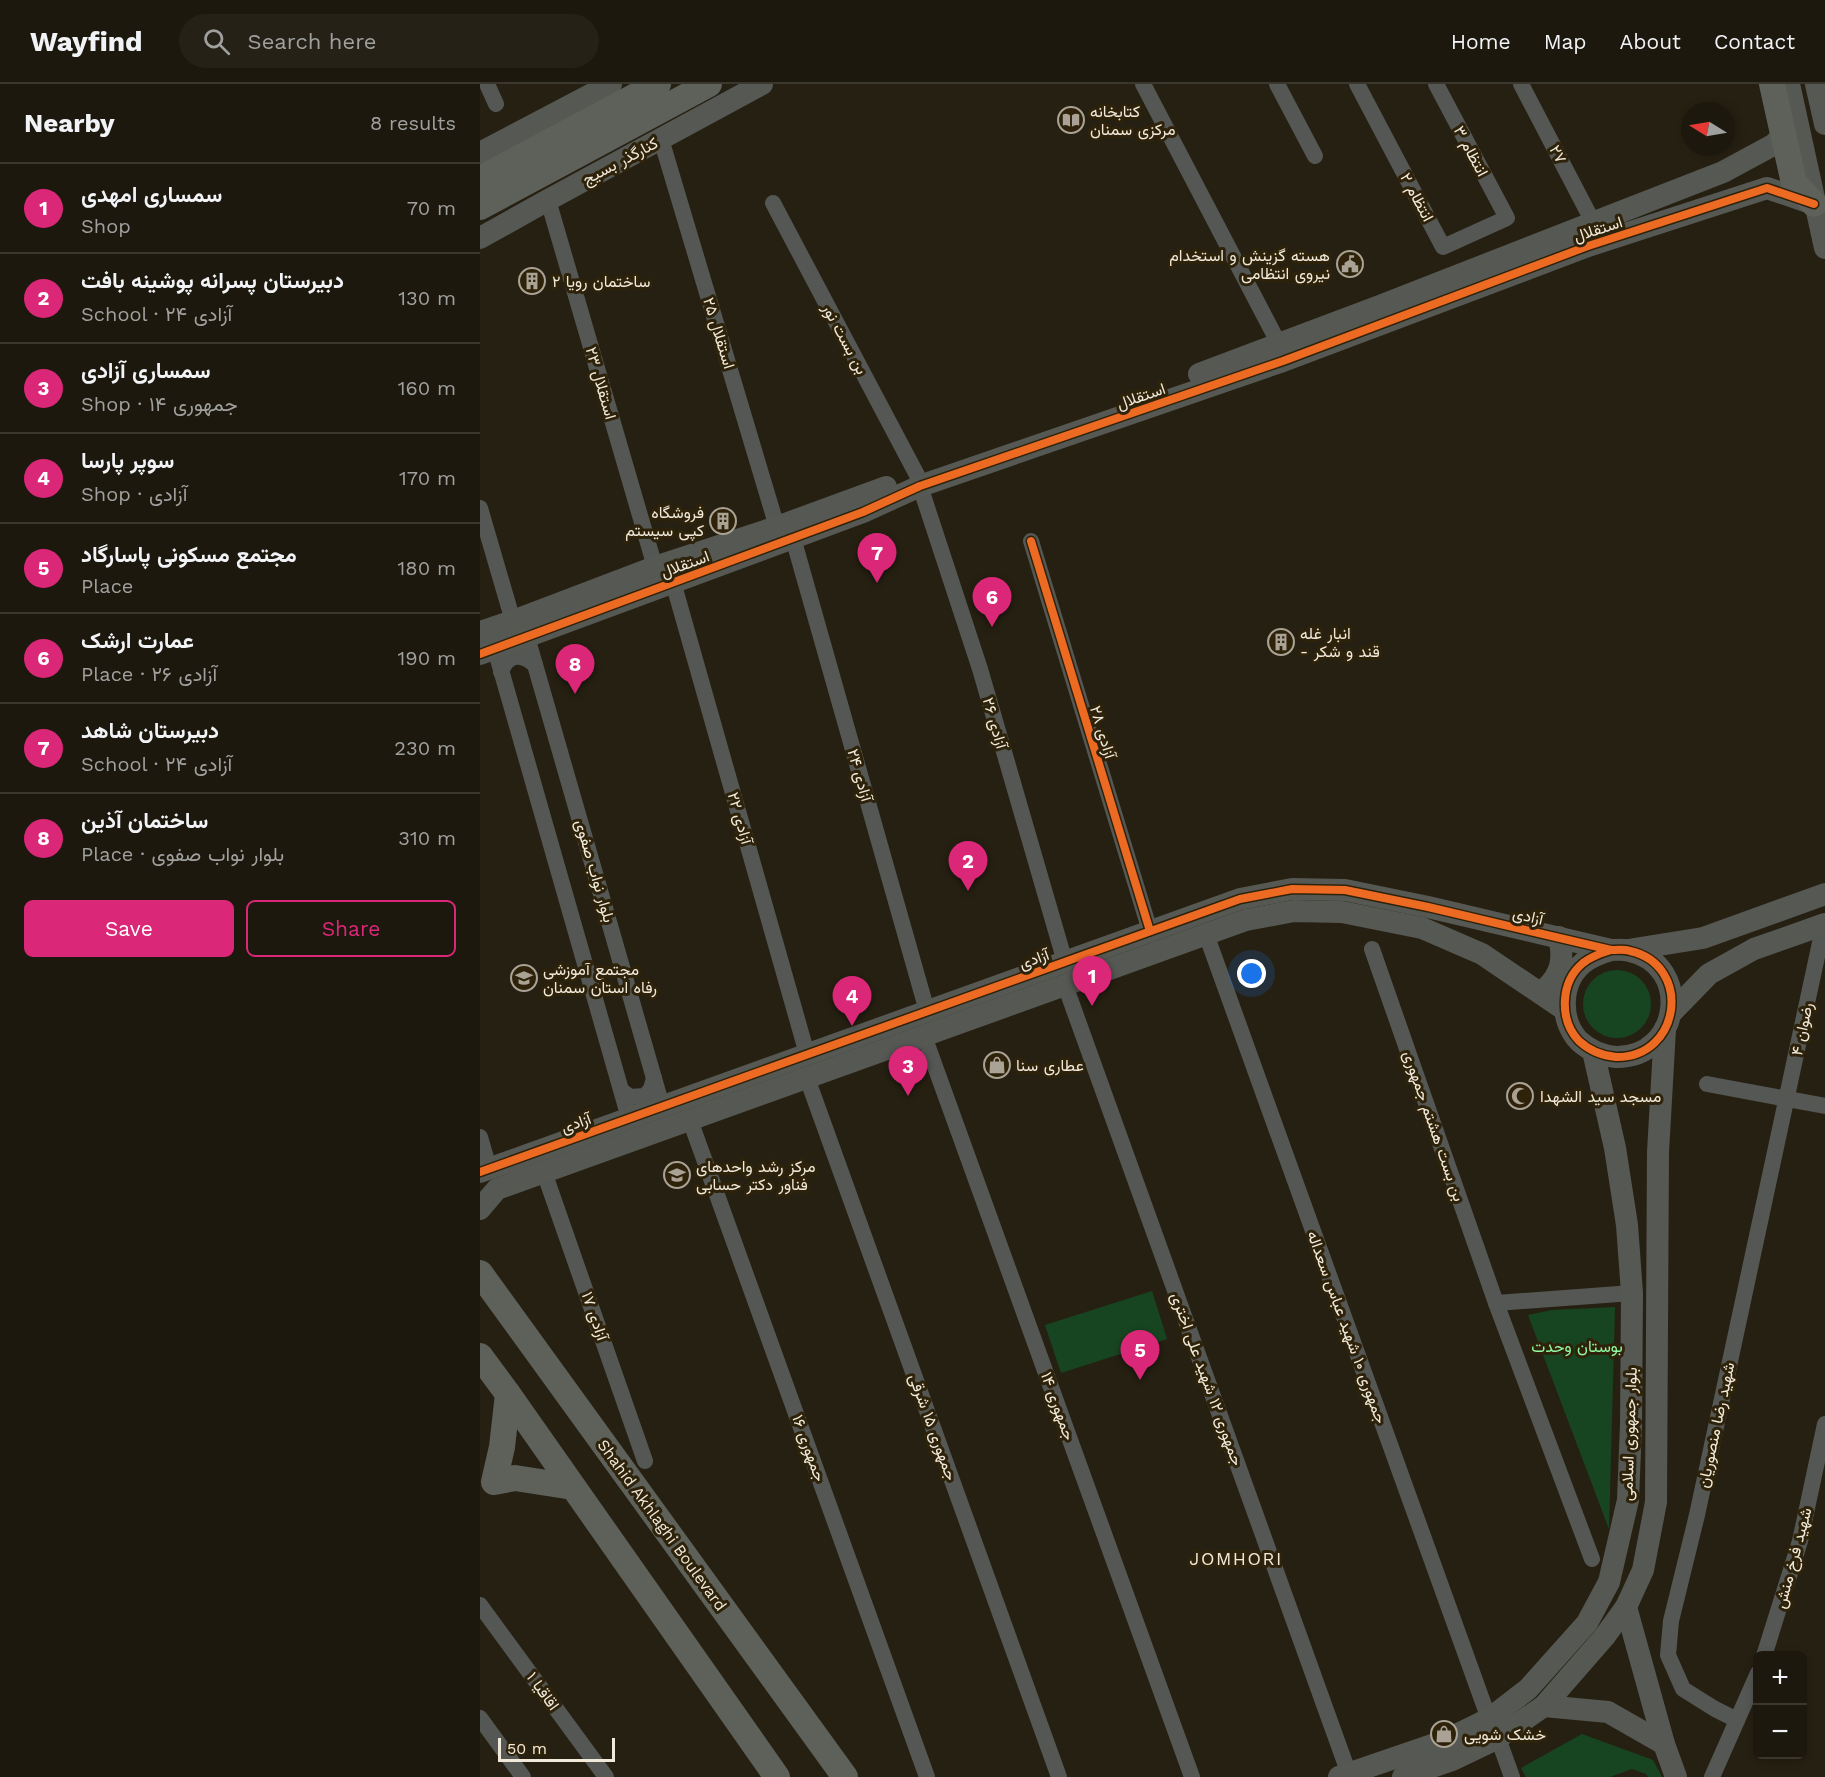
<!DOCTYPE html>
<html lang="en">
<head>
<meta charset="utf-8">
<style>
  body { margin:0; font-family:"Work Sans",Vazirmatn,sans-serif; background:#252117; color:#f1f3f6 }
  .controls { position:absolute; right:18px; bottom:18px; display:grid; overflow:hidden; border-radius:9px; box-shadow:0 3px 9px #0003 }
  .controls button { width:54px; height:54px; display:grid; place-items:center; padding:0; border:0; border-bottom:2px solid #3a372e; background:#1c180e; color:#f1f3f6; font:30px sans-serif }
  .compass { position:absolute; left:1201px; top:18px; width:54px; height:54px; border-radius:50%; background:#1c180e; box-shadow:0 3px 9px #0003; rotate:281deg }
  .scale { position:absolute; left:18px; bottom:15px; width:117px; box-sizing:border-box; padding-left:6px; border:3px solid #f1eadb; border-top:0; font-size:16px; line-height:21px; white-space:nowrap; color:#f1eadb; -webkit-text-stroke:4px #2e230a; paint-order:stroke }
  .you { position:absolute; left:772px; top:890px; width:21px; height:21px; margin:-15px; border:4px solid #fff; border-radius:50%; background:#1a73e8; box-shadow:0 0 0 9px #1a73e833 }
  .badge { display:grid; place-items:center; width:39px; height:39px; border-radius:50%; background:#db2777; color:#fff; font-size:20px; font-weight:700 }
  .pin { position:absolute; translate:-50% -50px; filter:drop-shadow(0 2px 3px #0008) }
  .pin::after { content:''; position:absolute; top:32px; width:21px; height:18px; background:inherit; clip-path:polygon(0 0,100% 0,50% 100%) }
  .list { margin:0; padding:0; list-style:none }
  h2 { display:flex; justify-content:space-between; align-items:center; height:78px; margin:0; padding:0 24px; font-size:26px }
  h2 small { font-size:20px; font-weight:400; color:#a0a09e }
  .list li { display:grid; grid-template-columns:39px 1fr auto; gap:18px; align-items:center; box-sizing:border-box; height:90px; padding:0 24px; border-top:2px solid #3a372e }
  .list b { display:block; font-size:22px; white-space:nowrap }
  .list p { margin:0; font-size:20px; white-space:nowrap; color:#a0a09e }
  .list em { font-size:20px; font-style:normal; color:#a0a09e }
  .actions { display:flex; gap:12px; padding:18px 24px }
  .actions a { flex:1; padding:14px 0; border:2px solid #db2777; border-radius:9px; text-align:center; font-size:21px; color:#db2777 }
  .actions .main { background:#db2777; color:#fff }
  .icon { flex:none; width:33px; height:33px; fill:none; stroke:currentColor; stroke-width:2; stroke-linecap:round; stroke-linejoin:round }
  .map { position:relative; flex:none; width:1345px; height:1693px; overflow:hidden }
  header { display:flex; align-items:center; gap:36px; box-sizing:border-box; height:84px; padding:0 30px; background:#1c180e; border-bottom:2px solid #3a372e }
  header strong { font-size:28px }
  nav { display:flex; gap:33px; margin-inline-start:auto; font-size:21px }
  .search { width:420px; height:54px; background:#252117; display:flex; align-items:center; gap:15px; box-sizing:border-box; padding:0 21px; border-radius:33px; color:#a0a09e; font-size:22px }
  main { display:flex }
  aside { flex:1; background:#1c180e }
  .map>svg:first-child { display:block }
  .green { fill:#184521 }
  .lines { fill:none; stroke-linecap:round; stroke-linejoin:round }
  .street { stroke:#545753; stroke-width:16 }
  .secondary { stroke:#565853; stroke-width:22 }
  .primary { stroke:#5d6159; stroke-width:26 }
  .cycleway-casing { stroke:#2e230a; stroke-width:11 }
  .cycleway { stroke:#ed6a23; stroke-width:8 }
  .labels { text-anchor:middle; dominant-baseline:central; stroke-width:6; stroke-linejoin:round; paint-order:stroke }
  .poi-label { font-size:16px; fill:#f1eadb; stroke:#2e230a; text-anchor:start }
  .street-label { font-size:16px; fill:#f1eadb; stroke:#2e230a }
  .park-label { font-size:16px; fill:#90f9a1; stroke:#2e230a }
  .neighbourhood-label { font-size:18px; letter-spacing:1.5px; fill:#f1eadb; stroke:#2e230a }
</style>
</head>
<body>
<header>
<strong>Wayfind</strong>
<div class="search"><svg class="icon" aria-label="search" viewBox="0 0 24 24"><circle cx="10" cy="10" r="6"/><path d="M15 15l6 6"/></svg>Search here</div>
<nav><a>Home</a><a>Map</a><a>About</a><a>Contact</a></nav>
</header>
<main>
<aside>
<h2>Nearby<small>8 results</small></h2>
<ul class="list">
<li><span class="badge">1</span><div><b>سمساری امهدی</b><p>Shop</p></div><em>70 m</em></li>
<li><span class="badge">2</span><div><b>دبیرستان پسرانه پوشینه بافت</b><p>School · آزادی ۲۴</p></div><em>130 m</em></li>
<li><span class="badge">3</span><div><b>سمساری آزادی</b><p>Shop · جمهوری ۱۴</p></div><em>160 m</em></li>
<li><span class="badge">4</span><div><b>سوپر پارسا</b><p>Shop · آزادی</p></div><em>170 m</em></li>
<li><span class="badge">5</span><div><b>مجتمع مسکونی پاسارگاد</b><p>Place</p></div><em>180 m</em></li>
<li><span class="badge">6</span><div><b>عمارت ارشک</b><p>Place · آزادی ۲۶</p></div><em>190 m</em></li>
<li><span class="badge">7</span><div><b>دبیرستان شاهد</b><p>School · آزادی ۲۴</p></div><em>230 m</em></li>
<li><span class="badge">8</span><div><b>ساختمان آذین</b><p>Place · بلوار نواب صفوی</p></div><em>310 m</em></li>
</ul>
<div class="actions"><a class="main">Save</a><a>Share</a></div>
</aside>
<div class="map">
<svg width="1345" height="1693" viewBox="0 0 1345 1693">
  <rect width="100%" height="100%" fill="#262012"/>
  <g class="green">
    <circle cx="1137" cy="920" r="34"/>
    <polygon points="672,1207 687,1255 581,1289 565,1241"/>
    <polygon points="1135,1223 1129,1445 1048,1231 1072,1226"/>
    <polygon points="1102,1650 1173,1676 1182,1693 1168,1693 1166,1690 1152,1685 1130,1693 1046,1693 1041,1684"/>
  </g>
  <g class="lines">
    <g class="street">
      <polyline points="7,0 16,20"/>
      <polyline points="663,0 799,260"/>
      <polyline points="797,0 835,72"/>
      <polyline points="877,0 963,163 1027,134 956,0"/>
      <polyline points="1041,0 1114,140"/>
      <polyline points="181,55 297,443"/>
      <polyline points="68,116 175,483"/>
      <polyline points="293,119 437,391"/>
      <polyline points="440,402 500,585 585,878"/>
      <polyline points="0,424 33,537"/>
      <polyline points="313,454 447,927"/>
      <polyline points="551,457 670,847"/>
      <polyline points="193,498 327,970"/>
      <polyline points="47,553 182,1022"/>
      <polyline points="15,565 149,1034"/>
      <path d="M 21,588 C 28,569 42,569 55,581"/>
      <polyline points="726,850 1009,1635"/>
      <polyline points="892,865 1016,1219 1112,1475"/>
      <polyline points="585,901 869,1690"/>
      <polyline points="444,952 712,1693"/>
      <polyline points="327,994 579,1693"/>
      <polyline points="1227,1000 1345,1022"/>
      <polyline points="142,1007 150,1013 165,1012 171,1005 174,994"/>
      <polyline points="210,1036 447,1693"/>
      <polyline points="0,1053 9,1084"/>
      <polyline points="64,1088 165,1377"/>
      <polyline points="1016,1219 1152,1209"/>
      <polyline points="0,1521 126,1693"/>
      <polyline points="1284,1572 1320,1457 1345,1340"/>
      <polyline points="0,1634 43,1693"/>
      <polyline points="1257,1636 1235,1625 1203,1605 1188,1571 1191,1537 1217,1431 1344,840"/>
      <polyline points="1018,1654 1032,1693"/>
      <polyline points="1232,1693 1278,1589"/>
    </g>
    <g class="secondary">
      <polyline points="1309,0 1345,164"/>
      <polyline points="1336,0 1345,40"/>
      <polyline points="0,69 131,0"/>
      <polyline points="0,154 68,116 282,0"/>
      <polyline points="719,290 897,223 1243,88 1293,61 1303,52"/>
      <polyline points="0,548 33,537 175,483 297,443 406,403"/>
      <polyline points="0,570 383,428 440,402 803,277 1108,162 1287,104 1334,120"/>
      <polyline points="1148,866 1223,854 1345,810"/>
      <path d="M 1065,905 C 1082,890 1084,874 1079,853"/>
      <polyline points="1191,929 1229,890 1274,865 1345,840"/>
      <path d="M 0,1088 L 760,815 L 812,805 L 865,806 L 948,823 L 1131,866 C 1137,866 1144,865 1150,867 C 1213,881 1201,974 1136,973 C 1123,972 1109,966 1099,957 C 1079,936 1080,898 1103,879 C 1112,872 1121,869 1131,866"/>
      <polyline points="0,1125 17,1105 766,836 814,827 862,828 942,844 1002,870 1085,926"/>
      <polyline points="1146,1523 1184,1660 1196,1693"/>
      <polyline points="1064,1622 1128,1628 1184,1660"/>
      <polyline points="859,1693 964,1657 1009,1635 1048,1605 1107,1539 1129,1498 1148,1416 1151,1341 1152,1209 1147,1141 1135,1064 1113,967"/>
      <polyline points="923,1693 972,1676 1018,1654 1064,1622 1125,1552 1146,1523 1163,1486 1176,1418 1178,1068 1185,945"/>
    </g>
    <g class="primary">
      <polyline points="1292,0 1314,99 1334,120"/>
      <polyline points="0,95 178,0"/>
      <polyline points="0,123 229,0"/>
      <polyline points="0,1189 365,1693"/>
      <polyline points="0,1272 28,1310 297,1693"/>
      <polyline points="28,1310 22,1363 14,1398 35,1394 93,1403"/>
    </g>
    <defs>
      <g id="cycleway">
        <polyline points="551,457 670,847"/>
        <polyline points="0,570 383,428 440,402 803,277 1108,162 1287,104 1334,120"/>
        <path d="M 0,1088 L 760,815 L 812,805 L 865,806 L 948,823 L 1131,866 C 1137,866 1144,865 1150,867 C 1213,881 1201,974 1136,973 C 1123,972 1109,966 1099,957 C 1079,936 1080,898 1103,879 C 1112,872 1121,869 1131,866"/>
      </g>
    </defs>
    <use href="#cycleway" class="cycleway-casing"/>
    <use href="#cycleway" class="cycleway"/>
  </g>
  <defs>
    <symbol id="library-ring" viewBox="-11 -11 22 22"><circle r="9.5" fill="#2e230a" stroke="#aaa395" stroke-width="1.5"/><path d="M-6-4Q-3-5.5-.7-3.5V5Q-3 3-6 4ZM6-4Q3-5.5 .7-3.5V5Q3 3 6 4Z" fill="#aaa395"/></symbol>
    <symbol id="civic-ring" viewBox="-11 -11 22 22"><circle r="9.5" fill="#2e230a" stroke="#aaa395" stroke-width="1.5"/><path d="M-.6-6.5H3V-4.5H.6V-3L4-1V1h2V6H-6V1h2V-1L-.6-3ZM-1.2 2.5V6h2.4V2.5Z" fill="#aaa395"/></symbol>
    <symbol id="building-ring" viewBox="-11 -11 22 22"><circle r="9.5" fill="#2e230a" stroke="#aaa395" stroke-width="1.5"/><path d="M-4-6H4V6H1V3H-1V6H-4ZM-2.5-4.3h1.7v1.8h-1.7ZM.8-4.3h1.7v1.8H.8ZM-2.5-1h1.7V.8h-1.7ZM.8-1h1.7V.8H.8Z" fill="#aaa395"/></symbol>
    <symbol id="school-ring" viewBox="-11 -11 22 22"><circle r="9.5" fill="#2e230a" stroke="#aaa395" stroke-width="1.5"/><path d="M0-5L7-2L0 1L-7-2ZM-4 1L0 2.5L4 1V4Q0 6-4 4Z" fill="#aaa395"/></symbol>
    <symbol id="shop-ring" viewBox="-11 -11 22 22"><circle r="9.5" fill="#2e230a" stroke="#aaa395" stroke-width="1.5"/><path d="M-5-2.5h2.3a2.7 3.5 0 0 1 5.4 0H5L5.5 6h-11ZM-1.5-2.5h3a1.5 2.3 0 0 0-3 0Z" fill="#aaa395"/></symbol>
    <symbol id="mosque-ring" viewBox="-11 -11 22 22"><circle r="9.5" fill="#2e230a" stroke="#aaa395" stroke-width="1.5"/><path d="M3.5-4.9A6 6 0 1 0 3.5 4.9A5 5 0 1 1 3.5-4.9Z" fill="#aaa395"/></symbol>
    <symbol id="university-ring" viewBox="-11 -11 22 22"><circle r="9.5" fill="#2e230a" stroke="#aaa395" stroke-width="1.5"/><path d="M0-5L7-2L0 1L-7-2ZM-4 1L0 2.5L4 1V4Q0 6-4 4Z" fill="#aaa395"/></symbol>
  </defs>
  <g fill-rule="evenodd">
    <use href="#library-ring" x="576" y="21" width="30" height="30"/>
    <use href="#civic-ring" x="855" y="165" width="30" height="30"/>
    <use href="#building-ring" x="37" y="182" width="30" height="30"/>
    <use href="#building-ring" x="228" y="422" width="30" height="30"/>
    <use href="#building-ring" x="786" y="543" width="30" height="30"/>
    <use href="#school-ring" x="29" y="879" width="30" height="30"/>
    <use href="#shop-ring" x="502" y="966" width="30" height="30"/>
    <use href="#mosque-ring" x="1025" y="997" width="30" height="30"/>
    <use href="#university-ring" x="182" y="1076" width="30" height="30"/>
    <use href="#shop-ring" x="949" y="1635" width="30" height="30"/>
  </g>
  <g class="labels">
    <g class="poi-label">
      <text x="610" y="27">کتابخانه<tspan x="610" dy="18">مرکزی سمنان</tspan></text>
      <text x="850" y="171" text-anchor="end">هسته گزینش و استخدام<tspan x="850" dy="18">نیروی انتظامی</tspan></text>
      <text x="72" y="197">ساختمان رویا ۲</text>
      <text x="224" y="428" text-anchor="end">فروشگاه<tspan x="224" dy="18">کپی سیستم</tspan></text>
      <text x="820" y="549">انبار غله<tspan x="820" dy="18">- قند و شکر</tspan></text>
      <text x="63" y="885">مجتمع آموزشی<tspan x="63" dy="18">رفاه استان سمنان</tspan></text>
      <text x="536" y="981">عطاری سنا</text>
      <text x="1060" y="1012">مسجد سید الشهدا</text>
      <text x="216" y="1082">مرکز رشد واحدهای<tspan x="216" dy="18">فناور دکتر حسابی</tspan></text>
      <text x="984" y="1650">خشک شویی</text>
    </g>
    <g class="street-label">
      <text transform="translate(991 67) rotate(62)">انتظام ۳</text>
      <text transform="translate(1078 70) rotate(62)">۲۷</text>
      <text transform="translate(140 77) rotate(-28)">کنارگذر بسیج</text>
      <text transform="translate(937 113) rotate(62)">انتظام ۲</text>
      <text transform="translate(1118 145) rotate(-18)">استقلال</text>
      <text transform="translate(239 249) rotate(73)">استقلال ۲۵</text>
      <text transform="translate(365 255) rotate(62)">بن بست نور</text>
      <text transform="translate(121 299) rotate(74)">استقلال ۲۳</text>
      <text transform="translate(661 312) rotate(-19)">استقلال</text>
      <text transform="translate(205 480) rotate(-20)">استقلال</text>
      <text transform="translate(515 639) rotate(74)">آزادی ۲۶</text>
      <text transform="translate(623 648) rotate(73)">آزادی ۲۸</text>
      <text transform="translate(380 691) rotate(74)">آزادی ۲۴</text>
      <text transform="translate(260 734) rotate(74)">آزادی ۲۲</text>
      <text transform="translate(115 787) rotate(74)">بلوار نواب صفوی</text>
      <text transform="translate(1048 832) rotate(13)">آزادی</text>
      <text transform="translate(554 875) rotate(-20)">آزادی</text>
      <text transform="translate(1322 945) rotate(-78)">رضوان ۴</text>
      <text transform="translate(96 1039) rotate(-20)">آزادی</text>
      <text transform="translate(954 1042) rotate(71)">بن بست هشتم جمهوری</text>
      <text transform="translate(115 1232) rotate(71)">آزادی ۱۷</text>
      <text transform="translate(867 1243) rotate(70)">جمهوری ۱۰ شهید عباس سعداله</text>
      <text transform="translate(727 1295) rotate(70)">جمهوری ۱۲ شهید علی اختری</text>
      <text transform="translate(578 1322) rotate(70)">جمهوری ۱۴</text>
      <text transform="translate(1236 1341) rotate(-78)">شهید رضا منصوریان</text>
      <text transform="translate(453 1343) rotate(70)">جمهوری ۱۵ شرقی</text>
      <text transform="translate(1149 1350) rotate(-88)">بلوار جمهوری اسلامی</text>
      <text transform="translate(329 1364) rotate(70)">جمهوری ۱۶</text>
      <text transform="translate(182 1441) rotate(54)">Shahid Akhlaghi Boulevard</text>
      <text transform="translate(1313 1474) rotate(-75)">شهید فرخ منش</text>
      <text transform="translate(63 1607) rotate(54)">اقاقیا ۱</text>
    </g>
    <g class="park-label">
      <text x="1097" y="1262">بوستان وحدت</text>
    </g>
    <g class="neighbourhood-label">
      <text x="756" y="1474">JOMHORI</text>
    </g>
  </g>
</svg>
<div class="controls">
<button>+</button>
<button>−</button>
</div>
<svg class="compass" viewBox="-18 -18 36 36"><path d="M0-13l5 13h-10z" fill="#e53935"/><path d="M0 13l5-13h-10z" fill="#a0a09e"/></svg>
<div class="scale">50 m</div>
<div class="you"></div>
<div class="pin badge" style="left:612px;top:922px">1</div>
<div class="pin badge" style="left:488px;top:807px">2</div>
<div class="pin badge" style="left:428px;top:1012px">3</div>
<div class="pin badge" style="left:372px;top:942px">4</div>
<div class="pin badge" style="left:660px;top:1296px">5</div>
<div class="pin badge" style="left:512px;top:543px">6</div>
<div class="pin badge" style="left:397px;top:499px">7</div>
<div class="pin badge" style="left:95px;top:610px">8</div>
</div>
</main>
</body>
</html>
